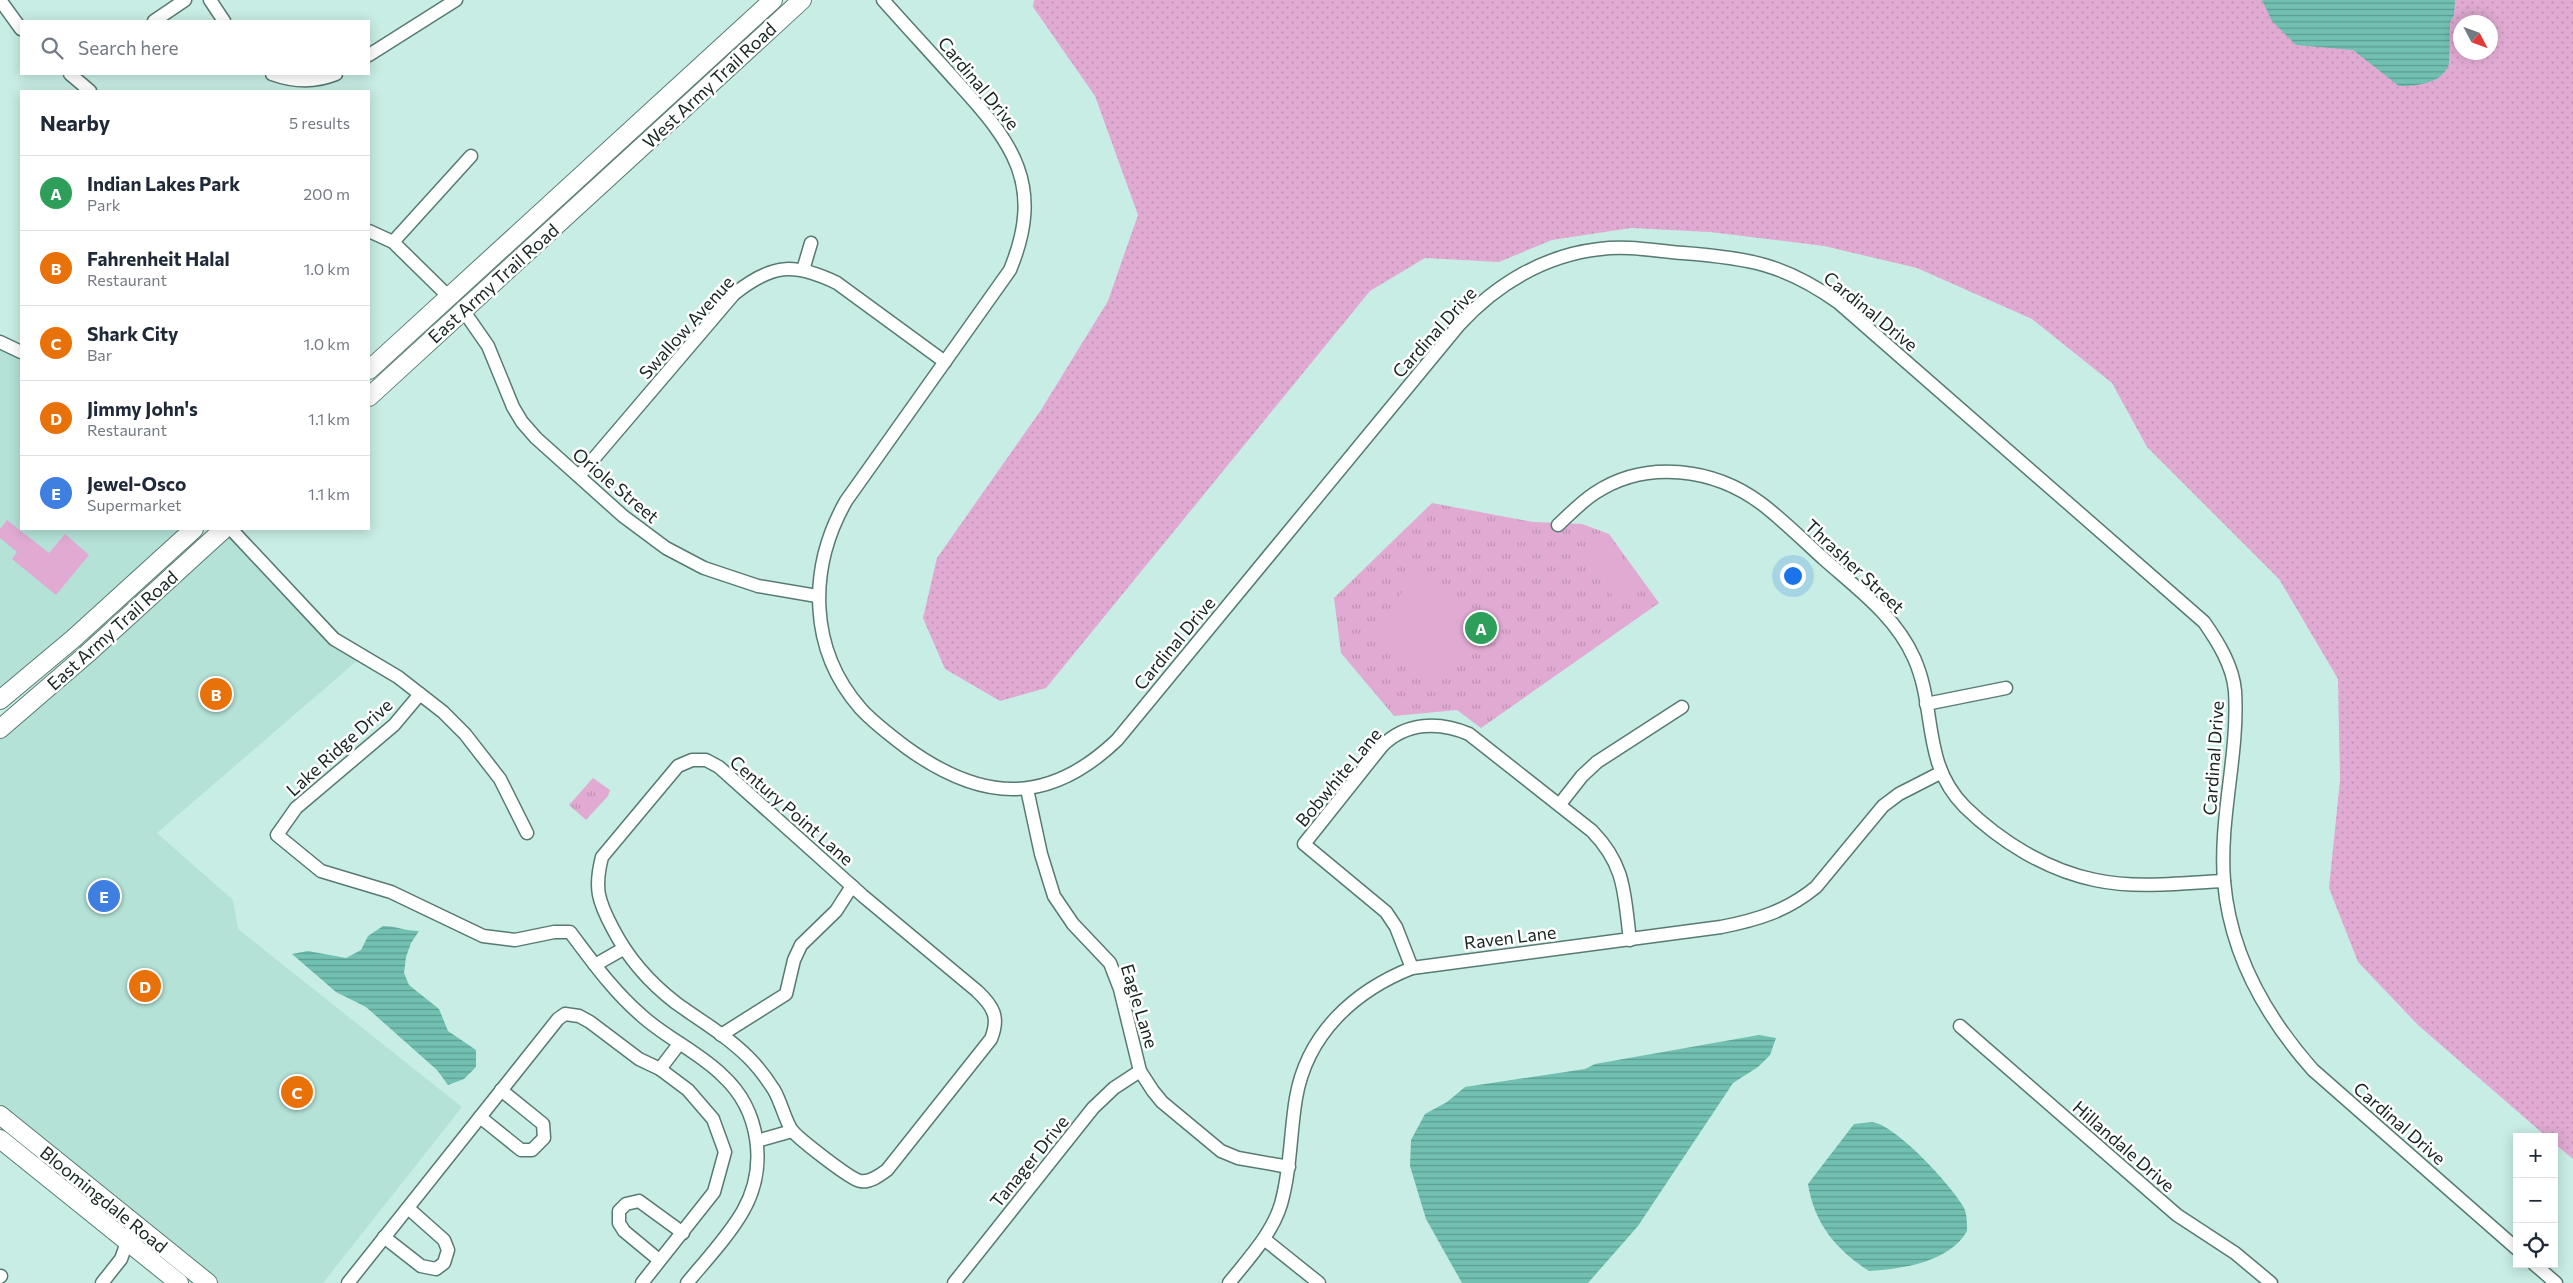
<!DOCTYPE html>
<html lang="en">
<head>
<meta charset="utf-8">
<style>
  body { margin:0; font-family:Commissioner,sans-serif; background:#f2f2f3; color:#1f2937 }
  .controls { position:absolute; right:15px; bottom:15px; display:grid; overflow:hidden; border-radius:0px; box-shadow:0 2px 12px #0003 }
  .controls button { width:45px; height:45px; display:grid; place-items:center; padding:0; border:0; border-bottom:1px solid #e0e1e3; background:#fff; color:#1f2937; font:25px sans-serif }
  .compass { position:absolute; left:2453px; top:15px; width:45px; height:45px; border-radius:50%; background:#fff; box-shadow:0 2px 12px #0003; rotate:131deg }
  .you { position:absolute; left:1792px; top:575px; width:18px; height:18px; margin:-12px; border:4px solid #fff; border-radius:50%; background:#1a73e8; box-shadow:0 0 0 8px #1a73e833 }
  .badge { display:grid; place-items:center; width:32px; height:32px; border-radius:50%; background:#1a73e8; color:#fff; font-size:16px; font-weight:700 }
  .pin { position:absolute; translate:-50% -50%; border:2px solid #fff; box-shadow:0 1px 5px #0006 }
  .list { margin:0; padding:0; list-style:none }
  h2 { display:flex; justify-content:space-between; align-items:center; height:65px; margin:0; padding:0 20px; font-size:21px }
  h2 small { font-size:16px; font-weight:400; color:#747a83 }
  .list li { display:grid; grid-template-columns:32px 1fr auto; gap:15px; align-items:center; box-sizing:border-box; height:75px; padding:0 20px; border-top:1px solid #e0e1e3 }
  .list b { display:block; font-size:19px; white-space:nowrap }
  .list p { margin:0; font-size:16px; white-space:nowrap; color:#747a83 }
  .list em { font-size:16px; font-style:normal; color:#747a83 }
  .icon { flex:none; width:28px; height:28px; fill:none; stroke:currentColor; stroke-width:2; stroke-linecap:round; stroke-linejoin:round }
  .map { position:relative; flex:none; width:2573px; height:1283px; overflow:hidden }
  .search { position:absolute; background:#fff; box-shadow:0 2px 12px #0003; left:20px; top:20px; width:350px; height:55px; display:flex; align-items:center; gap:12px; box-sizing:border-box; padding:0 18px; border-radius:0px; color:#747a83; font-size:19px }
  .panel { position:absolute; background:#fff; box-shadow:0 2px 12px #0003; left:20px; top:90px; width:350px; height:440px; border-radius:0px }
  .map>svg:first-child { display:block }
  .built { fill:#b4e2d7 }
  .grass { fill:url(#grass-dots); fill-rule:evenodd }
  .park { fill:url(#park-tufts) }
  .pitch { fill:#e0aad2 }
  .water { fill:url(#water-rules) }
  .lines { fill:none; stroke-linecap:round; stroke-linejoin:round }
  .minor-casing { stroke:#577a72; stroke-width:15 }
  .secondary-casing { stroke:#577a72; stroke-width:20 }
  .minor { stroke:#fff; stroke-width:12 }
  .secondary { stroke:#fff; stroke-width:18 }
  .labels { text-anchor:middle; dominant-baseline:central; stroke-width:5; stroke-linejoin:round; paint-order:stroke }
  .street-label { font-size:18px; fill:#172522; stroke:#fff }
</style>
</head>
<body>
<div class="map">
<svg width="2573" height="1283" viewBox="0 0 2573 1283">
  <defs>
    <pattern id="grass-dots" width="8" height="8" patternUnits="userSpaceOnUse" patternTransform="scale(1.25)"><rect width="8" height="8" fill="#e0aad2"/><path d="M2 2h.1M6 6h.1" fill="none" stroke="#bf92b4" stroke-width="1.8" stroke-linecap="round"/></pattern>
    <pattern id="park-tufts" width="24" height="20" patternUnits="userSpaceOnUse" patternTransform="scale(1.25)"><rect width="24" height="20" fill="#e0aad2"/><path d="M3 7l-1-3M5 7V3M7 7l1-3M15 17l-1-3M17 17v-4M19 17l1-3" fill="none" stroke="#bf92b4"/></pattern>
    <pattern id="water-rules" width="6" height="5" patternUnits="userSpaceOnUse" patternTransform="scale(1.25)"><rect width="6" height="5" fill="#71c0b1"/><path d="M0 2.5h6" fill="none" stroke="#5c9c90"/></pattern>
  </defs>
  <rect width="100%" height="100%" fill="#c8ede4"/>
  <g class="built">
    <polygon points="0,346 21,357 21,529 189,529 0,695"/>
    <polygon points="227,533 358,660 157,833 233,900 238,929 462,1107 323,1283 219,1283 0,1104 0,736"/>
  </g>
  <path class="grass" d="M 1034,0 L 2573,0 L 2573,1159 L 2554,1143 L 2554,1137 L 2547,1137 L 2418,1025 L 2358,962 L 2329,888 L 2340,780 L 2338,679 L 2279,579 L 2147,447 L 2112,383 L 2032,319 L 1917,268 L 1824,246 L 1710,232 L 1631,228 L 1552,240 L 1499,262 L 1425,258 L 1370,291 L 1046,688 L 1000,701 L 945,669 L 923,618 L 937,558 L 1041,410 L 1108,301 L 1138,215 L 1095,96 L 1033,7 ZM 2460,22 L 2490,22 L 2490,52 L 2460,52 Z"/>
  <g class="park">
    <polygon points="1432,503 1533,522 1582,524 1609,534 1659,603 1481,728 1457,710 1394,716 1341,653 1334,598"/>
    <polygon points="593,778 610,790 608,796 586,820 569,805"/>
  </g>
  <g class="pitch">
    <polygon points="7,520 49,553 65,534 89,555 56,595 12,559 17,552 0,538 0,529"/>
    <polygon points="1610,537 1639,586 1615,600 1585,552"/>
    <path d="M 1430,576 L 1484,621 C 1470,652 1461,660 1433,678 L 1415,675 L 1371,633 L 1413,578 Z"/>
  </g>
  <g class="water">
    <path d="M 2262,0 L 2455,0 L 2454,15 L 2450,23 L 2449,64 C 2442,84 2417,86 2399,86 L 2353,50 L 2296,45 L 2272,21 Z"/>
    <path d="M 383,926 C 396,926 405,931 419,931 L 411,943 L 406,957 L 404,973 L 409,985 L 439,1009 L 448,1031 L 476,1050 L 476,1067 L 464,1079 L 448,1085 L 437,1070 L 366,1007 L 336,992 L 292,954 L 308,951 L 346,958 L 361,950 L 368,936 Z"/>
    <polygon points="1759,1035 1776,1038 1770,1055 1758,1067 1733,1083 1638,1226 1588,1283 1462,1283 1426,1219 1410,1166 1411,1140 1425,1114 1447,1102 1465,1087 1585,1069 1595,1064"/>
    <path d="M 1872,1122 C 1896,1125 1951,1185 1964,1208 C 1967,1214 1967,1223 1967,1231 C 1950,1262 1902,1269 1869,1271 C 1836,1250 1814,1223 1808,1184 L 1854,1124 Z"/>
  </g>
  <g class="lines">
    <defs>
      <g id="minor">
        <polyline points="0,0 21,29"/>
        <polyline points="210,0 224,21"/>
        <path d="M 883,0 C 907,27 932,54 957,82 C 1013,143 1045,185 1010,270 L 846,501 C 808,568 808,649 861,709 C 875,724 891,736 907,748 C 982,802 1048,806 1117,740 L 1459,325 C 1496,284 1545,255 1600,249 C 1627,245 1656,251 1683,253 C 1748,258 1785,264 1839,303 L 2204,622 C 2218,642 2233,666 2235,691 C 2239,754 2219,817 2224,881 C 2230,954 2266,1017 2313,1070 L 2517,1249"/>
        <polyline points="154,21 185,0"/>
        <polyline points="369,55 456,0"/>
        <polyline points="70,74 90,91"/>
        <path d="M 272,74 C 294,82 314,83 336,74"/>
        <polyline points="369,231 393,242 449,297"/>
        <polyline points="393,242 471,156"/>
        <polyline points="803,270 811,243"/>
        <polyline points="463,310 488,346 513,407 522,422 536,438 623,516 666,548 704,568 758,586 817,596"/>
        <polyline points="0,342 21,352"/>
        <path d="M 579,476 L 734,294 C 772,264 793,262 837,283 L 945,362"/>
        <path d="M 1558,525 C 1570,514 1581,502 1595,493 C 1646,459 1714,468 1762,504 C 1784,521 1804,541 1825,560 C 1858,589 1896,617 1914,658 C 1937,709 1921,763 1965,807 C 2000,841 2046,870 2095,880 C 2137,889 2182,883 2224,881"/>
        <polyline points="231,529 334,639 398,677 443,712 465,734 500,779 527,833"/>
        <path d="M 420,694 L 394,725 L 296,808 L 277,835 L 321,871 L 391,892 L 483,936 L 515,940 L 554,932 L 570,932 C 592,961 613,991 641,1015 C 666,1038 699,1052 723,1076 C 760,1110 768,1167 743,1211 C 728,1237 706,1260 687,1283"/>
        <polyline points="1926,704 2006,688"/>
        <path d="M 692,760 L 706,760 L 719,767 L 863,896 L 977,991 C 993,1006 1000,1017 991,1039 L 887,1170 C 879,1176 869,1183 860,1181 C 850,1179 796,1137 791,1129 C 784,1117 781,1102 774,1090 C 767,1079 758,1067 749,1058 C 727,1036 701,1021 676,1003 C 650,983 628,958 613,929 C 598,901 594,888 602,857 L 678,766 Z"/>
        <polyline points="1027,789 1041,854 1054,896 1073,924 1110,963 1120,989 1140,1071 1153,1091 1162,1102 1221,1151 1238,1158 1289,1167"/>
        <polyline points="1560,804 1582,776 1597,762 1682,707"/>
        <polyline points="595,965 623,949"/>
        <path d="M 1412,968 L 1396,927 L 1386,912 L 1304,844 L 1382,746 C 1406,722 1439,721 1469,734 L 1592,831 C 1626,866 1624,894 1630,940"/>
        <polyline points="1960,1026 2177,1215 2235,1253 2271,1283"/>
        <polyline points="721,1035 786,994 794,960 801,945 836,911 852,886"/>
        <polyline points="660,1069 679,1044"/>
        <polyline points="480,1117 521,1150 532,1150 544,1138 543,1124 501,1090"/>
        <polyline points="757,1141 792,1131"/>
        <polyline points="384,1237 421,1266 436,1269 444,1263 448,1250 444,1240 408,1208"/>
        <polyline points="1264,1239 1319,1283"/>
        <polyline points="659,1260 624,1231 619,1223 619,1211 626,1204 639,1201 683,1233"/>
        <polyline points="2534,1264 2556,1283"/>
        <polyline points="0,1277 1,1276"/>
        <polyline points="102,1283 121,1259 134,1223"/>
        <polyline points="348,1283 558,1019 565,1014 579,1016 590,1022 639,1059 660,1069 688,1090 713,1119 725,1152 714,1192 642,1283"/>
        <polyline points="954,1283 1093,1108 1114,1088 1140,1071"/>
        <path d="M 1229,1283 C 1248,1259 1272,1234 1281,1204 C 1291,1169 1290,1133 1296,1098 C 1307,1034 1354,991 1412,968 L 1721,927 C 1757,920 1787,911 1816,887 L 1883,806 L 1899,794 L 1940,773"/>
      </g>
      <g id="secondary">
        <polyline points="369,370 773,0"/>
        <polyline points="369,397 802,0"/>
        <polyline points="0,700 73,639 194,529"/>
        <polyline points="0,729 87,654 224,529"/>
        <polyline points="0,1115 208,1283"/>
        <polyline points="0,1139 179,1283"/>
      </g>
    </defs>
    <use href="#minor" class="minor-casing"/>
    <use href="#secondary" class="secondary-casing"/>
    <use href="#minor" class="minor"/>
    <use href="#secondary" class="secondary"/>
  </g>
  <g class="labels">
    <g class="street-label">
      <text transform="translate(979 83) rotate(50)">Cardinal Drive</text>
      <text transform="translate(709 85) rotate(-43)">West Army Trail Road</text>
      <text transform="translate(493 283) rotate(-42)">East Army Trail Road</text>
      <text transform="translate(1871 311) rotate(39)">Cardinal Drive</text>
      <text transform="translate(686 327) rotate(-48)">Swallow Avenue</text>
      <text transform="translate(1434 332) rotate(-48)">Cardinal Drive</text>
      <text transform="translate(616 485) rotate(40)">Oriole Street</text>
      <text transform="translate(1855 566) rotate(43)">Thrasher Street</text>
      <text transform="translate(112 630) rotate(-42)">East Army Trail Road</text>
      <text transform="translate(1174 643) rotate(-50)">Cardinal Drive</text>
      <text transform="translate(339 747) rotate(-42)">Lake Ridge Drive</text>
      <text transform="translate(2213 758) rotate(-86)">Cardinal Drive</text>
      <text transform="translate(1338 777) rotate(-50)">Bobwhite Lane</text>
      <text transform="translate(792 810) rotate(41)">Century Point Lane</text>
      <text transform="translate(1510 937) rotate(-7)">Raven Lane</text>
      <text transform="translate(1140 1006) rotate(73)">Eagle Lane</text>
      <text transform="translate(2400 1123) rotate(41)">Cardinal Drive</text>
      <text transform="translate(2124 1146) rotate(41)">Hillandale Drive</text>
      <text transform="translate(1029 1161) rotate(-51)">Tanager Drive</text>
      <text transform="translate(104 1199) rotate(39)">Bloomingdale Road</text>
    </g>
  </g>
</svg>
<div class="controls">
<button>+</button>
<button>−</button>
<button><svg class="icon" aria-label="locate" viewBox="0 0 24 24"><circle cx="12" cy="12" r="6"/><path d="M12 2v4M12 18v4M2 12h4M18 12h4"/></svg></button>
</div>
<svg class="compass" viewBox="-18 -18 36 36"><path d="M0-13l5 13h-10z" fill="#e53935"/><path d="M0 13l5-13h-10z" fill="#747a83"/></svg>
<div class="you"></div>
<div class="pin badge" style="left:1481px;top:628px;background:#2e9e5b">A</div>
<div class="pin badge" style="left:216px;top:694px;background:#e8710a">B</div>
<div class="pin badge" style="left:297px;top:1092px;background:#e8710a">C</div>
<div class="pin badge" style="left:145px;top:986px;background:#e8710a">D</div>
<div class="pin badge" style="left:104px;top:896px;background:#3f7fe0">E</div>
<div class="search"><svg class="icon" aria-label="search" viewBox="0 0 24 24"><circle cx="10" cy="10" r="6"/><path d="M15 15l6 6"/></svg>Search here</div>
<section class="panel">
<h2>Nearby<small>5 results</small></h2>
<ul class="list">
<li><span class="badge" style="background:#2e9e5b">A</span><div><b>Indian Lakes Park</b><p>Park</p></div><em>200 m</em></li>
<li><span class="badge" style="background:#e8710a">B</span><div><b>Fahrenheit Halal</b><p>Restaurant</p></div><em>1.0 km</em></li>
<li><span class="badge" style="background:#e8710a">C</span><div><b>Shark City</b><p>Bar</p></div><em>1.0 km</em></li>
<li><span class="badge" style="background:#e8710a">D</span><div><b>Jimmy John's</b><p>Restaurant</p></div><em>1.1 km</em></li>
<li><span class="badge" style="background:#3f7fe0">E</span><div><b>Jewel-Osco</b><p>Supermarket</p></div><em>1.1 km</em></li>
</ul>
</section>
</div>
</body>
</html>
